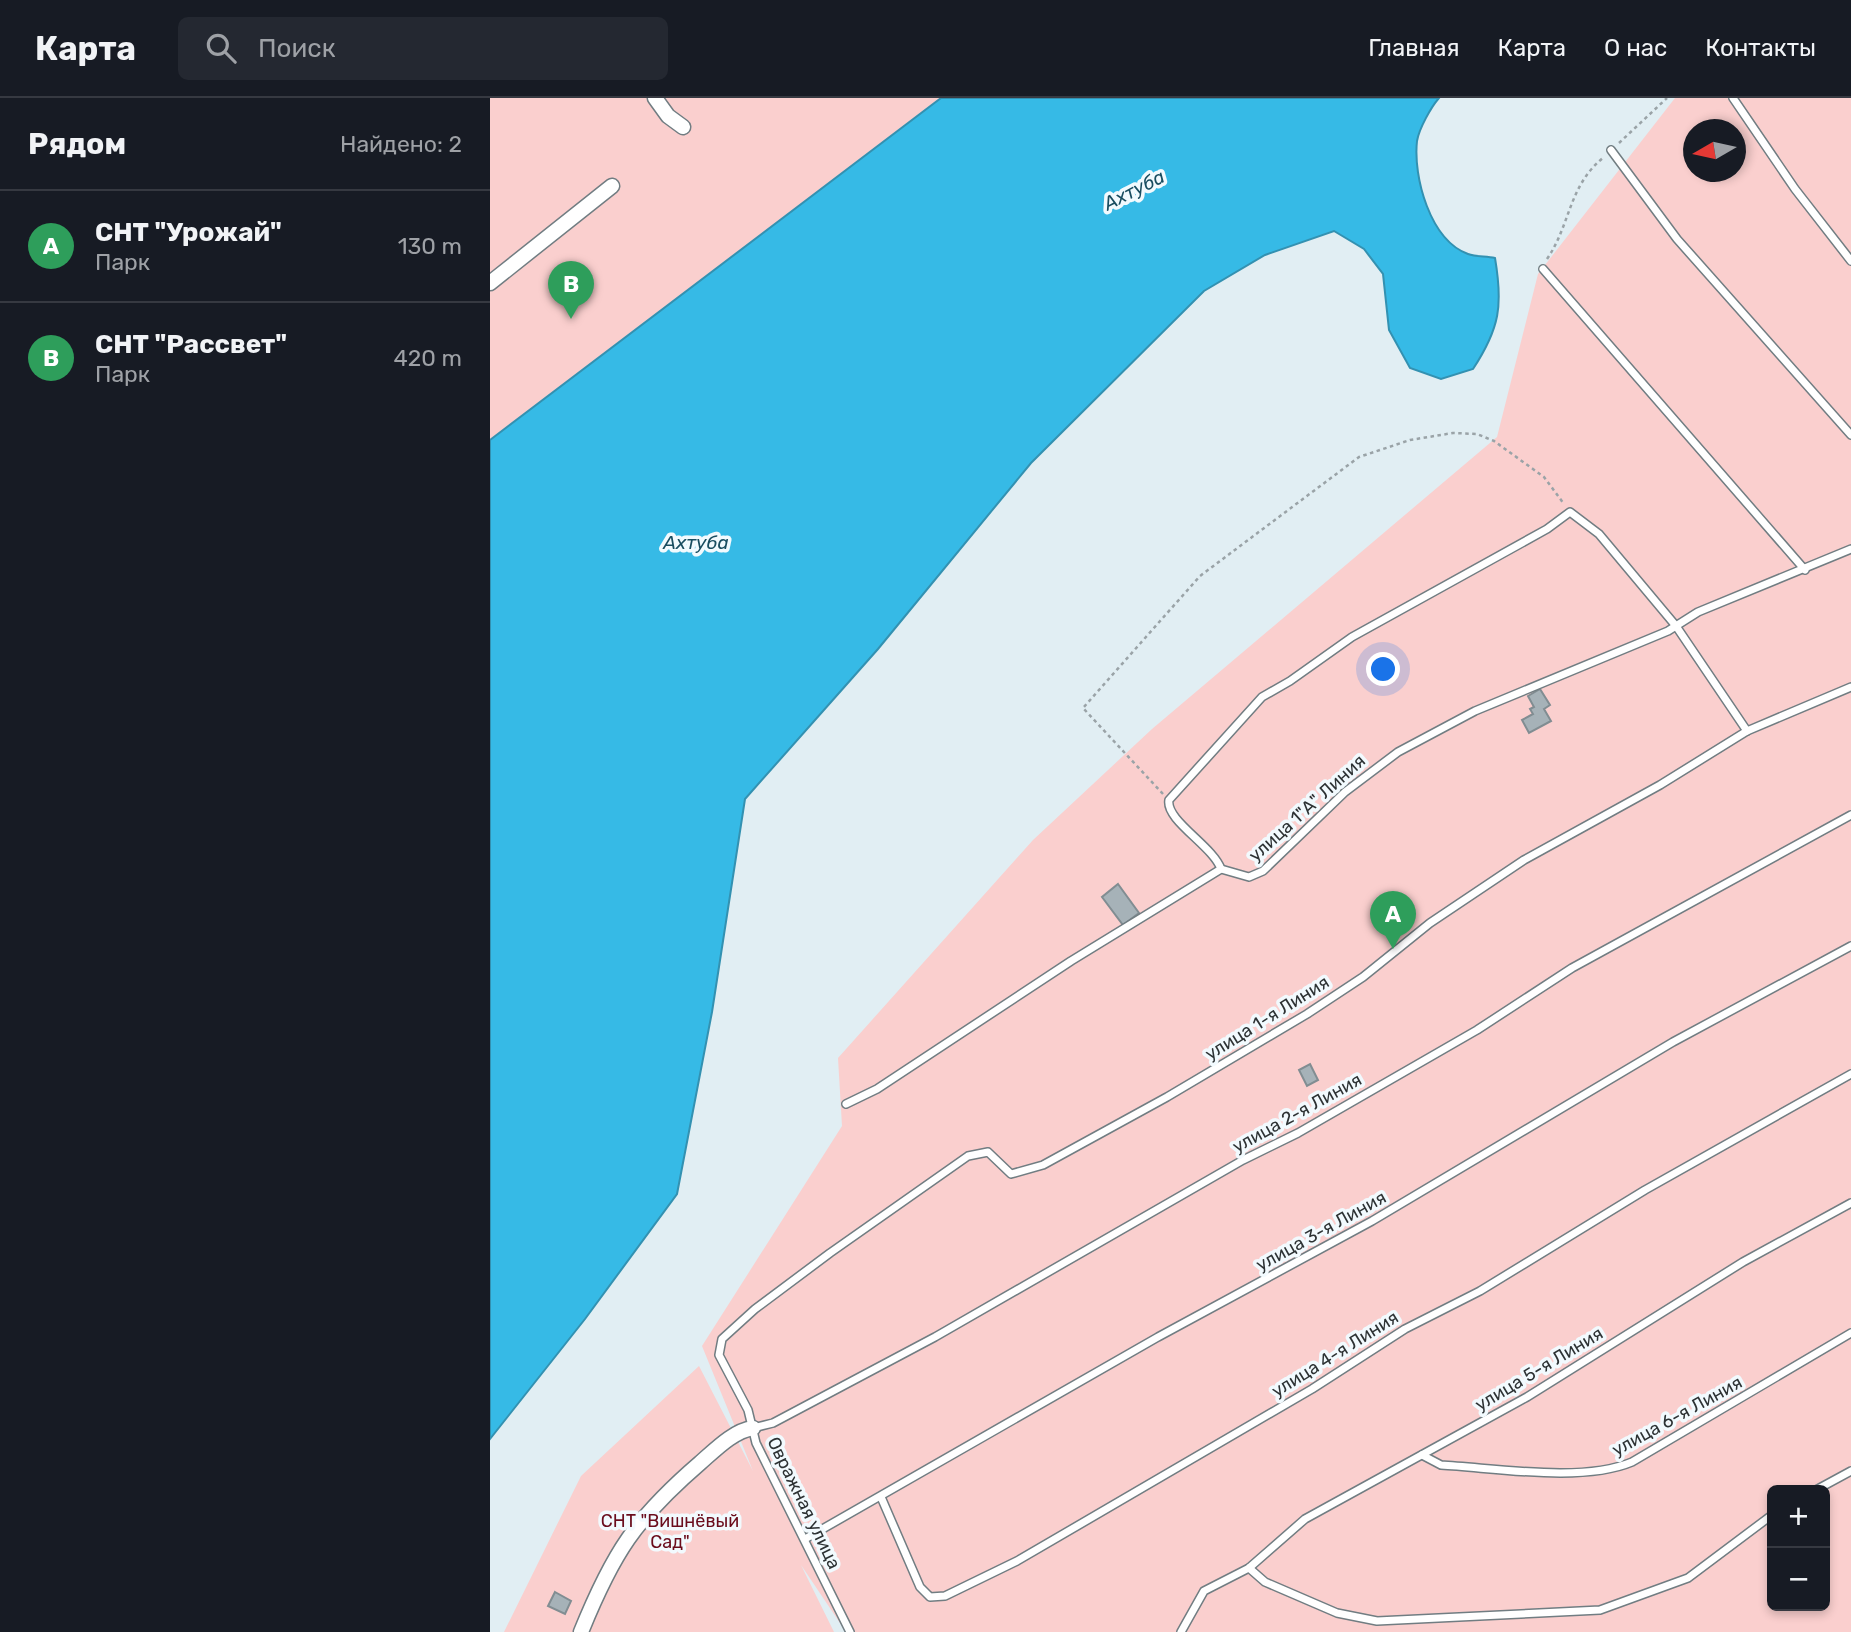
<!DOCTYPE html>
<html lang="ru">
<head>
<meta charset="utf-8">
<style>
  body { margin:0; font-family:Rubik,sans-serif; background:#242831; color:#f1f3f6 }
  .controls { position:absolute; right:21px; bottom:21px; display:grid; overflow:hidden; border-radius:10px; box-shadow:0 4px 10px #0003 }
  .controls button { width:63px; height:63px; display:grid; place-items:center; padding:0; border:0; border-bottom:2px solid #363941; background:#171b24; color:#f1f3f6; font:35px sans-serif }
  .compass { position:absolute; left:1193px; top:21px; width:63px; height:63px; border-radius:50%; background:#171b24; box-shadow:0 4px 10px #0003; rotate:261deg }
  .you { position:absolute; left:894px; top:572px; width:24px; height:24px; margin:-18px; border:5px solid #fff; border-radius:50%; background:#1a73e8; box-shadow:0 0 0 10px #1a73e833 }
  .badge { display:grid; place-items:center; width:46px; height:46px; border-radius:50%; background:#2563eb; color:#fff; font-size:23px; font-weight:700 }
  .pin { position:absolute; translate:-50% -58px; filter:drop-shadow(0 2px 4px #0008) }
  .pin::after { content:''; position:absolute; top:37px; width:24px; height:21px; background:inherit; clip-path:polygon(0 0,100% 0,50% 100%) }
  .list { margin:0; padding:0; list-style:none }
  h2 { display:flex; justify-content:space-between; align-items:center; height:91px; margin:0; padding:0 28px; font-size:30px }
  h2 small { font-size:23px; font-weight:400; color:#9ea1a6 }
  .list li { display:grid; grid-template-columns:46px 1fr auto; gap:21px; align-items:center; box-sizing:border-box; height:112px; padding:0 28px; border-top:2px solid #363941 }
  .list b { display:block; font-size:26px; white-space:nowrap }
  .list p { margin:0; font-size:23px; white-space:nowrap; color:#9ea1a6 }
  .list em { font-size:23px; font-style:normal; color:#9ea1a6 }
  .icon { flex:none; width:38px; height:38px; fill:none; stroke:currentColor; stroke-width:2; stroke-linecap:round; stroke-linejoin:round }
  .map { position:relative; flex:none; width:1361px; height:1534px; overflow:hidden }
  header { display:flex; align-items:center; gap:42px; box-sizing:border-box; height:98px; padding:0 35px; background:#171b24; border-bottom:2px solid #363941 }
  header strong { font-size:33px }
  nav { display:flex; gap:38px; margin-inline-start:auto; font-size:24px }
  .search { width:490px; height:63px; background:#242831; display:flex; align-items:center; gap:18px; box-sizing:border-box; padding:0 24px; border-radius:10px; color:#9ea1a6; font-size:26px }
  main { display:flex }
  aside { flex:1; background:#171b24 }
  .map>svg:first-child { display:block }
  .green { fill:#facfce; fill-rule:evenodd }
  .water { fill:#36bae6; stroke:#3391b1; stroke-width:2 }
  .building { fill:#a6b2b8; stroke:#818d92; stroke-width:2 }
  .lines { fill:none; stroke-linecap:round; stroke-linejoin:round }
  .lane-casing { stroke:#717d82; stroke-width:10 }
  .street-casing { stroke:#717d82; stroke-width:17 }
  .path { stroke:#9aa3a7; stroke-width:2.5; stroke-dasharray:3.5 3.5; stroke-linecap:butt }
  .lane { stroke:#fff; stroke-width:7 }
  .street { stroke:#fff; stroke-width:14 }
  .labels { text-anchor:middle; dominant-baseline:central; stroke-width:7; stroke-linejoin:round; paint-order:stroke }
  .street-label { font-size:18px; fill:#2d3234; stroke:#f2fafe }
  .park-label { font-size:18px; fill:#6a0c1c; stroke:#f2fafe }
  .water-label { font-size:19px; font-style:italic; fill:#194d60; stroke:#f2fafe }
</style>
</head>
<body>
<header>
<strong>Карта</strong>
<div class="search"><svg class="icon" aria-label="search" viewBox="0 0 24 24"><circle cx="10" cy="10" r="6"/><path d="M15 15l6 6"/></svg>Поиск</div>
<nav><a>Главная</a><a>Карта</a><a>О нас</a><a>Контакты</a></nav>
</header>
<main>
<aside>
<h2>Рядом<small>Найдено: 2</small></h2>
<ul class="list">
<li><span class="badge" style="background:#2e9e5b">A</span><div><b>СНТ &quot;Урожай&quot;</b><p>Парк</p></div><em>130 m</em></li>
<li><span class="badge" style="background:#2e9e5b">B</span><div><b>СНТ &quot;Рассвет&quot;</b><p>Парк</p></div><em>420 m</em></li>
</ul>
</aside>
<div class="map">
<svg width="1361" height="1534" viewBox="0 0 1361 1534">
  <rect width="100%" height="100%" fill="#e1eef3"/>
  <g class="green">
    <polygon points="0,0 451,0 0,348"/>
    <path d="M 1185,0 L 1361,0 L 1361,1534 L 356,1534 L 311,1467 L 344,1534 L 14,1534 L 91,1378 L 209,1268 L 263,1373 L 212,1248 L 352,1028 L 348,960 L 543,742 L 662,631 L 1007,339 L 1048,176 ZM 1204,32 L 1246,32 L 1246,74 L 1204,74 ZM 1282,1392 L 1335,1392 L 1335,1508 L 1282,1508 Z"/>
  </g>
  <path class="water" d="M 451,0 L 949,0 C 941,9 929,31 927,43 C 923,79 940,142 978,156 C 986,159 996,158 1005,160 C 1013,207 1010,230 983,271 L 951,281 L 920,270 L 899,232 L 893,176 L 874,151 L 844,133 L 775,157 L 714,193 L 541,365 L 388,551 L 255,701 L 222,914 L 187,1096 L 95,1221 L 0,1341 L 0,342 Z"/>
  <g class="building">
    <polygon points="1050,591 1060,607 1054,611 1061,623 1039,635 1032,622 1043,616 1040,611 1044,609 1038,598"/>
    <polygon points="628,786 649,815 633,827 612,799"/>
    <polygon points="820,966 828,982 817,988 809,972"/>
    <polygon points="65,1494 81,1503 75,1516 58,1508"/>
  </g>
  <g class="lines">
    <defs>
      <g id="lane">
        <polyline points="1243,0 1305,91 1361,163"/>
        <polyline points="1121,52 1187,141 1361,337"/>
        <polyline points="1053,171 1315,472"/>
        <path d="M 731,771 C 723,748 675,722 679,702 L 772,599 L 800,583 L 862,539 L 1057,431 L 1080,414 L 1109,436 L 1186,528 L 1257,633"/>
        <polyline points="356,1006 387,991 581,863 731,771 759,779 773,773 855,694 908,654 985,613 1178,533 1208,514 1361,451"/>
        <polyline points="263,1330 283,1325 445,1239 753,1062 808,1035 987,932 1082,870 1361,717"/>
        <path d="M 932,1357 L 951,1367 C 1006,1370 1092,1385 1142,1364 L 1361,1235"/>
        <polyline points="1326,1392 1361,1373"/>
        <polyline points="391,1399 430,1489 440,1499 455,1498 527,1463 822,1291 915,1231 990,1193 1155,1092 1361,976"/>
        <polyline points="315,1441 668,1239 882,1123 1183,944 1361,848"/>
        <polyline points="759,1470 775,1484 847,1515 887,1523 1110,1512 1198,1480 1282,1417"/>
        <polyline points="360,1534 266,1345 258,1312 229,1257 232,1241 265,1211 340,1155 478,1058 498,1054 521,1076 553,1067 677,999 817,916 873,879 940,825 1034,762 1170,687 1257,633 1361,589"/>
        <polyline points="691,1534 714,1493 759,1470 815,1421 1037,1299 1253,1164 1361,1105"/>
      </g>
      <g id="street">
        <polyline points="165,0 178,18 193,29"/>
        <polyline points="0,185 122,88"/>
        <path d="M 91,1534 C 123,1455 145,1421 210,1365 C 225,1352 243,1333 263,1330"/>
      </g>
    </defs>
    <use href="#lane" class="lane-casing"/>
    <use href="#street" class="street-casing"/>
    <g class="path">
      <polyline points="1129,45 1177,0"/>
      <path d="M 1057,161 C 1081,126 1078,88 1114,59"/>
      <polyline points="673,696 593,610 710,478 869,359 920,342 963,335 987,336 1004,343 1054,379 1074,406"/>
    </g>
    <use href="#lane" class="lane"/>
    <use href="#street" class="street"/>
  </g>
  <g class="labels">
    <g class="street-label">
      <text transform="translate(817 710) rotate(-42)">улица 1"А" Линия</text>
      <text transform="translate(777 920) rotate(-32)">улица 1-я Линия</text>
      <text transform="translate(807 1015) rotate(-29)">улица 2-я Линия</text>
      <text transform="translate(831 1133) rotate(-29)">улица 3-я Линия</text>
      <text transform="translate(845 1256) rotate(-32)">улица 4-я Линия</text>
      <text transform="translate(1049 1271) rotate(-31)">улица 5-я Линия</text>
      <text transform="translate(1187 1318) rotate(-29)">улица 6-я Линия</text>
      <text transform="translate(314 1405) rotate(64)">Овражная улица</text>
    </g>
    <g class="park-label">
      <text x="180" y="1423">СНТ "Вишнёвый<tspan x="180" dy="21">Сад"</tspan></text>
    </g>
    <g class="water-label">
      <text transform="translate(644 92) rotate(-27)">Ахтуба</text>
      <text x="206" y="444">Ахтуба</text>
    </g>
  </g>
</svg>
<div class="controls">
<button>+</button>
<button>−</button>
</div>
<svg class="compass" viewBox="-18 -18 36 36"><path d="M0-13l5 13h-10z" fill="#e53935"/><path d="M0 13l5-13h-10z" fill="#9ea1a6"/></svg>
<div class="you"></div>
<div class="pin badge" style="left:903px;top:851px;background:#2e9e5b">A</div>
<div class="pin badge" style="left:81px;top:221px;background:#2e9e5b">B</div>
</div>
</main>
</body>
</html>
